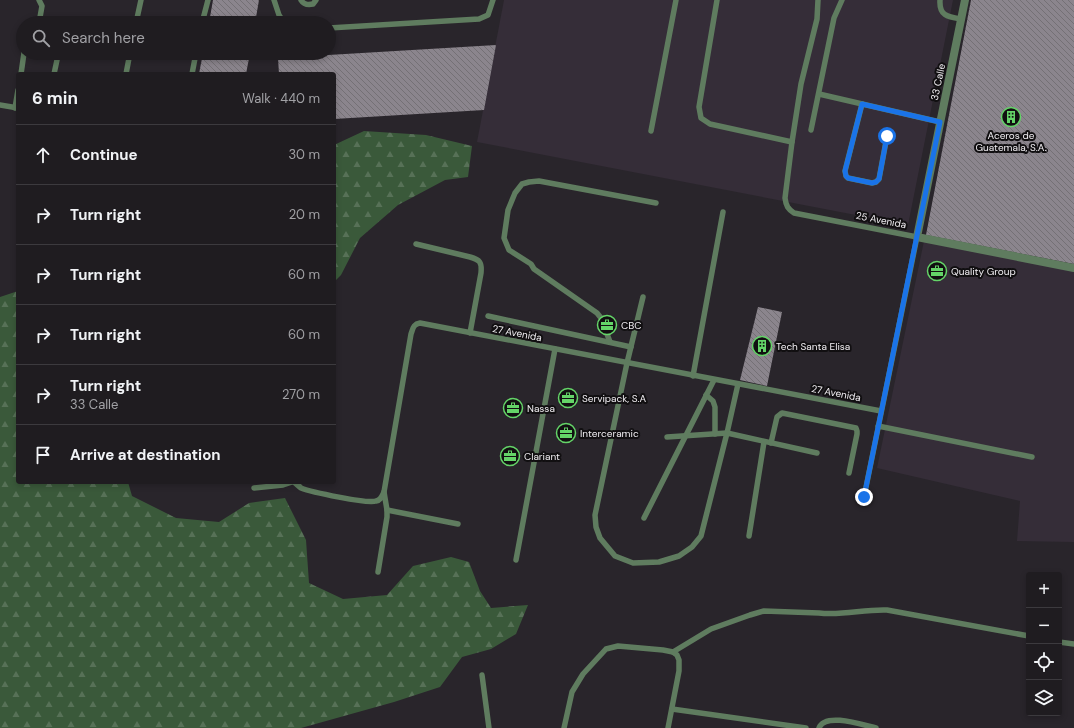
<!DOCTYPE html>
<html lang="en">
<head>
<meta charset="utf-8">
<style>
  body { margin:0; font-family:"DM Sans",sans-serif; background:#2c292d; color:#f1f3f6 }
  .controls { position:absolute; right:12px; bottom:12px; display:grid; overflow:hidden; border-radius:4px; box-shadow:0 2px 6px #0003 }
  .controls button { width:36px; height:36px; display:grid; place-items:center; padding:0; border:0; border-bottom:1px solid #3c3a3e; background:#1f1c20; color:#f1f3f6; font:20px sans-serif }
  .stop { position:absolute; width:12px; height:12px; margin:-9px; border:3px solid #1a73e8; border-radius:50%; background:#fff }
  .stop.end { background:#1a73e8; border-color:#fff; box-shadow:0 1px 4px #0008 }
  .list { margin:0; padding:0; list-style:none }
  h2 { display:flex; justify-content:space-between; align-items:center; height:52px; margin:0; padding:0 16px; font-size:17px }
  h2 small { font-size:13px; font-weight:400; color:#a1a1a5 }
  .list li { display:grid; grid-template-columns:26px 1fr auto; gap:12px; align-items:center; box-sizing:border-box; height:60px; padding:0 16px; border-top:1px solid #3c3a3e }
  .list b { display:block; font-size:15px; white-space:nowrap }
  .list p { margin:0; font-size:13px; white-space:nowrap; color:#a1a1a5 }
  .list em { font-size:13px; font-style:normal; color:#a1a1a5 }
  .icon { flex:none; width:22px; height:22px; fill:none; stroke:currentColor; stroke-width:2; stroke-linecap:round; stroke-linejoin:round }
  .map { position:relative; flex:none; width:1074px; height:728px; overflow:hidden }
  .search { position:absolute; background:#1f1c20; box-shadow:0 2px 6px #0003; left:16px; top:16px; width:320px; height:44px; display:flex; align-items:center; gap:10px; box-sizing:border-box; padding:0 14px; border-radius:22px; color:#a1a1a5; font-size:15px }
  .panel { position:absolute; background:#1f1c20; box-shadow:0 2px 6px #0003; left:16px; top:72px; width:320px; height:412px; border-radius:4px }
  .map>svg:first-child { display:block }
  .built { fill:#352d38 }
  .forest { fill:url(#forest-firs) }
  .building { fill:url(#building-back-hatch) }
  .lines { fill:none; stroke-linecap:round; stroke-linejoin:round }
  .service { stroke:#5f7c5f; stroke-width:5.5 }
  .tertiary { stroke:#5f7c5f; stroke-width:8 }
  .route { stroke:#1a73e8; stroke-width:5 }
  .labels { text-anchor:middle; dominant-baseline:central; stroke-width:4; stroke-linejoin:round; paint-order:stroke }
  .street-label { font-size:10px; fill:#f2eff3; stroke:#110f11 }
  .poi-label { font-size:10px; fill:#f2eff3; stroke:#110f11; text-anchor:start }
</style>
</head>
<body>
<div class="map">
<svg width="1074" height="728" viewBox="0 0 1074 728">
  <defs>
    <pattern id="forest-firs" width="22" height="20" patternUnits="userSpaceOnUse"><rect width="22" height="20" fill="#3a593a"/><path d="M5 1l3.5 6h-7zM16 11l3.5 6h-7z" fill="#577157"/></pattern>
    <pattern id="building-back-hatch" width="6" height="6" patternUnits="userSpaceOnUse"><rect width="6" height="6" fill="#8b858d"/><path d="M-1 5l2 2M0 0l6 6M5-1l2 2" fill="none" stroke="#747075"/></pattern>
  </defs>
  <rect width="100%" height="100%" fill="#29252b"/>
  <g class="built">
    <polygon points="504,0 953,0 908,225 477,142"/>
    <polygon points="924,241 1074,270 1074,542 1017,541 1020,501 877,468"/>
  </g>
  <g class="forest">
    <polygon points="364,131 426,135 472,146 468,177 445,180 398,205 360,238 341,275 334,282 334,145"/>
    <polygon points="18,291 18,482 128,482 132,496 176,518 219,522 249,503 285,498 306,540 309,583 343,599 387,595 413,566 451,557 469,562 480,591 491,608 528,605 516,634 491,649 462,657 440,687 394,702 301,728 0,728 0,297"/>
  </g>
  <g class="building">
    <polygon points="213,0 259,0 255,23 209,23"/>
    <polygon points="971,0 1074,0 1074,264 926,235"/>
    <polygon points="496,45 484,110 334,119 334,74 279,74 278,58"/>
    <polygon points="203,53 250,53 246,74 199,74"/>
    <polygon points="758,307 782,312 767,386 740,380"/>
  </g>
  <g class="lines">
    <g class="service">
      <polyline points="274,0 279,15 284,23"/>
      <path d="M 301,0 C 304,5 308,5 313,4 L 316,0"/>
      <polyline points="717,0 699,107 701,118 710,124 792,142 801,84 817,19 818,0"/>
      <path d="M 940,0 C 939,16 948,17 961,19"/>
      <polyline points="39,23 42,6 39,0"/>
      <polyline points="136,23 141,0"/>
      <polyline points="202,23 208,0"/>
      <polyline points="329,28 479,19 488,15 493,0"/>
      <polyline points="21,74 24,53"/>
      <polyline points="54,74 57,60"/>
      <polyline points="126,74 130,53"/>
      <polyline points="192,74 196,53"/>
      <polyline points="819,94 940,122"/>
      <polyline points="862,104 845,171 846,176 848,178 872,183 876,182 879,179 887,136"/>
      <polyline points="0,105 18,108"/>
      <polyline points="15,108 18,90"/>
      <polyline points="811,130 834,18 842,0"/>
      <polyline points="651,131 676,0"/>
      <path d="M 792,142 L 785,198 C 786,206 788,209 794,213 L 917,237 L 864,497"/>
      <path d="M 416,244 L 470,257 C 480,260 482,262 481,273 L 470,333"/>
      <polyline points="643,297 627,363 595,515 596,527 600,538 615,556 633,563 659,562 679,556 692,547 701,536 727,433 738,384"/>
      <polyline points="488,316 631,347"/>
      <polyline points="610,342 601,318 597,313 534,269 531,264 509,250 504,238 508,210 515,193 522,184 529,182 539,181 656,203"/>
      <polyline points="693,376 723,212"/>
      <polyline points="706,395 713,401 715,407 715,434"/>
      <polyline points="878,426 1032,457"/>
      <polyline points="667,437 727,433 817,453"/>
      <polyline points="771,443 777,417 782,413 856,428 857,431 857,434 849,473"/>
      <path d="M 294,482 C 296,484 299,486 301,488 C 311,492 367,504 376,501 C 381,500 382,496 384,492 L 411,334 C 413,329 413,324 420,323 L 881,411"/>
      <polyline points="254,488 283,485 292,482"/>
      <polyline points="387,510 458,524"/>
      <polyline points="644,518 714,380"/>
      <polyline points="749,536 764,442"/>
      <polyline points="516,560 555,349"/>
      <polyline points="378,572 387,517 387,510 384,492"/>
      <polyline points="1059,642 1074,644"/>
      <path d="M 673,652 L 711,629 L 750,615 L 764,611 L 819,613 C 842,616 864,609 887,610 L 1029,636"/>
      <polyline points="482,675 489,728"/>
      <polyline points="672,709 806,728"/>
      <polyline points="564,728 572,692 583,674 606,649 618,646 663,650 673,652 677,655 679,660 679,671 668,728"/>
      <path d="M 819,728 C 825,712 863,725 876,728"/>
    </g>
    <polyline class="tertiary" points="965,0 917,237 1074,268"/>
  </g>
  <g class="lines">
    <polyline class="route" points="864,497 940,122 862,104 845,171 846,176 848,178 872,183 876,182 879,179 887,136"/>
  </g>
  <defs>
    <symbol id="building-ring" viewBox="-11 -11 22 22"><circle r="9.5" fill="#110f11" stroke="#64d468" stroke-width="1.5"/><path d="M-4-6H4V6H1V3H-1V6H-4ZM-2.5-4.3h1.7v1.8h-1.7ZM.8-4.3h1.7v1.8H.8ZM-2.5-1h1.7V.8h-1.7ZM.8-1h1.7V.8H.8Z" fill="#64d468"/></symbol>
    <symbol id="office-ring" viewBox="-11 -11 22 22"><circle r="9.5" fill="#110f11" stroke="#64d468" stroke-width="1.5"/><path d="M-6-3h4V-5.5h4V-3h4V5H-6ZM-1-4.5V-3h2v-1.5ZM-6 0V1H6V0Z" fill="#64d468"/></symbol>
  </defs>
  <g fill-rule="evenodd">
    <use href="#building-ring" x="1000" y="106" width="22" height="22"/>
    <use href="#office-ring" x="926" y="260" width="22" height="22"/>
    <use href="#office-ring" x="596" y="314" width="22" height="22"/>
    <use href="#building-ring" x="751" y="335" width="22" height="22"/>
    <use href="#office-ring" x="557" y="387" width="22" height="22"/>
    <use href="#office-ring" x="502" y="397" width="22" height="22"/>
    <use href="#office-ring" x="555" y="422" width="22" height="22"/>
    <use href="#office-ring" x="499" y="445" width="22" height="22"/>
  </g>
  <g class="labels">
    <g class="street-label">
      <text transform="translate(938 82) rotate(-78)">33 Calle</text>
      <text transform="translate(881 220) rotate(11)">25 Avenida</text>
      <text transform="translate(517 333) rotate(11)">27 Avenida</text>
      <text transform="translate(836 393) rotate(11)">27 Avenida</text>
    </g>
    <g class="poi-label">
      <text x="1011" y="135" text-anchor="middle">Aceros de<tspan x="1011" dy="12">Guatemala, S.A.</tspan></text>
      <text x="951" y="271">Quality Group</text>
      <text x="621" y="325">CBC</text>
      <text x="776" y="346">Tech Santa Elisa</text>
      <text x="582" y="398">Servipack, S.A</text>
      <text x="527" y="408">Nassa</text>
      <text x="580" y="433">Interceramic</text>
      <text x="524" y="456">Clariant</text>
    </g>
  </g>
</svg>
<div class="controls">
<button>+</button>
<button>−</button>
<button><svg class="icon" aria-label="locate" viewBox="0 0 24 24"><circle cx="12" cy="12" r="6"/><path d="M12 2v4M12 18v4M2 12h4M18 12h4"/></svg></button>
<button><svg class="icon" aria-label="layers" viewBox="0 0 24 24"><path d="M12 4l9 5-9 5-9-5zM3 14l9 5 9-5"/></svg></button>
</div>
<div class="stop" style="left:887px;top:136px"></div>
<div class="stop end" style="left:864px;top:497px"></div>
<div class="search"><svg class="icon" aria-label="search" viewBox="0 0 24 24"><circle cx="10" cy="10" r="6"/><path d="M15 15l6 6"/></svg>Search here</div>
<section class="panel">
<h2>6 min<small>Walk · 440 m</small></h2>
<ul class="list">
<li><svg class="icon" aria-label="ahead" viewBox="0 0 24 24"><path d="M12 20V5M6 11l6-6 6 6"/></svg><div><b>Continue</b></div><em>30 m</em></li>
<li><svg class="icon" aria-label="right" viewBox="0 0 24 24"><path d="M7 20v-9h11M14 6l5 5-5 5"/></svg><div><b>Turn right</b></div><em>20 m</em></li>
<li><svg class="icon" aria-label="right" viewBox="0 0 24 24"><path d="M7 20v-9h11M14 6l5 5-5 5"/></svg><div><b>Turn right</b></div><em>60 m</em></li>
<li><svg class="icon" aria-label="right" viewBox="0 0 24 24"><path d="M7 20v-9h11M14 6l5 5-5 5"/></svg><div><b>Turn right</b></div><em>60 m</em></li>
<li><svg class="icon" aria-label="right" viewBox="0 0 24 24"><path d="M7 20v-9h11M14 6l5 5-5 5"/></svg><div><b>Turn right</b><p>33 Calle</p></div><em>270 m</em></li>
<li><svg class="icon" aria-label="arrive" viewBox="0 0 24 24"><path d="M6 21V4h12l-3 4 3 4H6"/></svg><div><b>Arrive at destination</b></div></li>
</ul>
</section>
</div>
</body>
</html>
